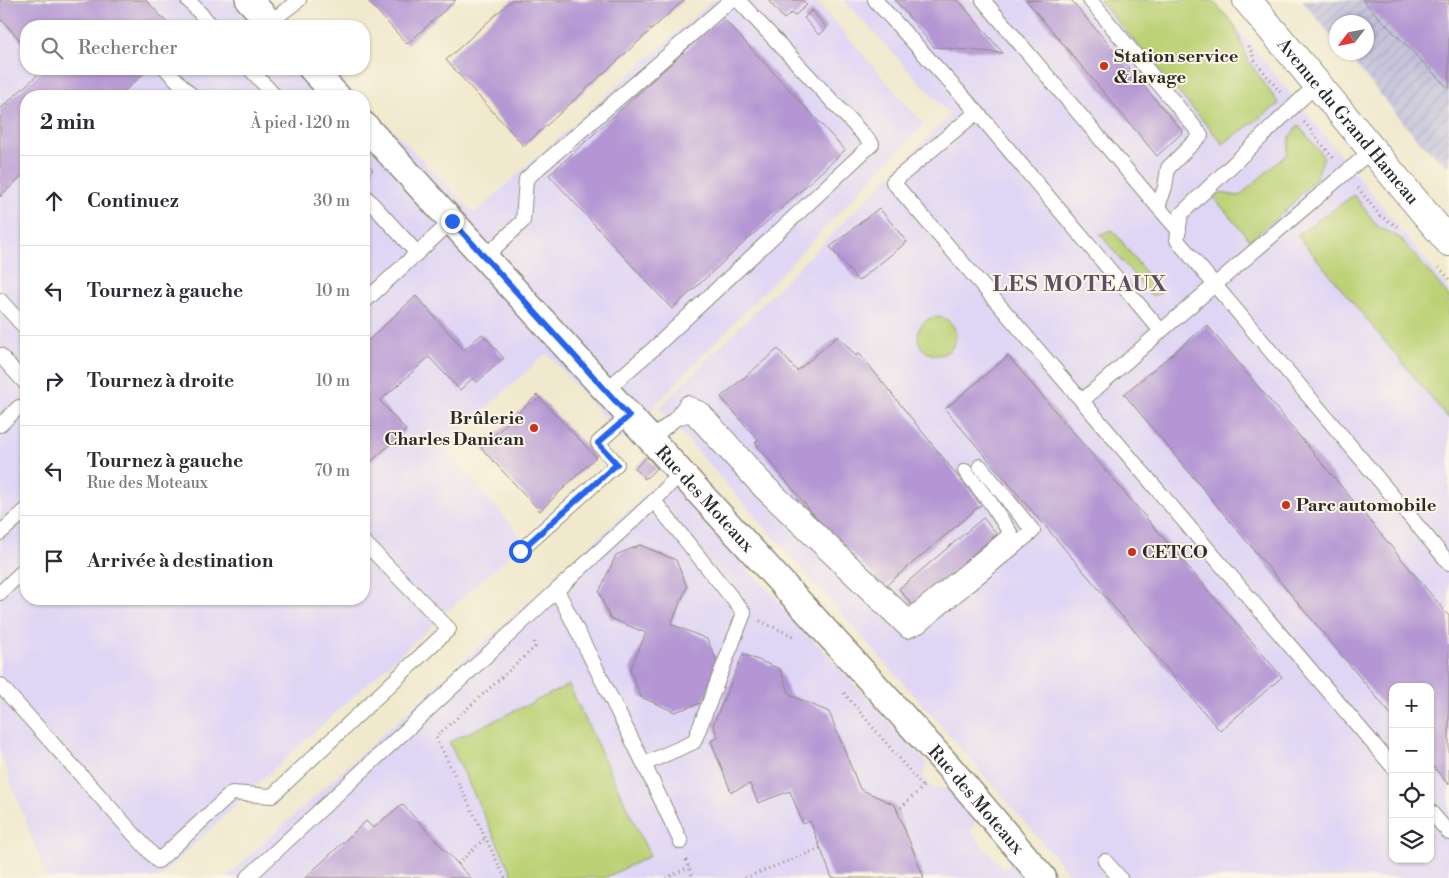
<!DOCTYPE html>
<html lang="fr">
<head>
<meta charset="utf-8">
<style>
  body { margin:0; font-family:"Libre Bodoni",serif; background:#f2f2f3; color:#2b2b33 }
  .controls { position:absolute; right:15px; bottom:15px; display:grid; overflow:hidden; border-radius:10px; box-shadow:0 1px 4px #0004 }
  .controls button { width:45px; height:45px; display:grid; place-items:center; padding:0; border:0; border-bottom:1px solid #e1e1e2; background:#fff; color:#2b2b33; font:25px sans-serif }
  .compass { position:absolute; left:1329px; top:15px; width:45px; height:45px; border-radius:50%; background:#fff; box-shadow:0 1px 4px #0004; rotate:238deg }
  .stop { position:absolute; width:15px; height:15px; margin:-11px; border:4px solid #2563eb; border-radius:50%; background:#fff }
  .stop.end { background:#2563eb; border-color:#fff; box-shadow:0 1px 5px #0008 }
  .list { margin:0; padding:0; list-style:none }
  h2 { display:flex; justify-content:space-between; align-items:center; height:65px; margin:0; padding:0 20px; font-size:21px }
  h2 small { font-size:16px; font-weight:400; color:#7c7c81 }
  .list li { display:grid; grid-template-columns:32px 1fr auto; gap:15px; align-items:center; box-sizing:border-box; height:90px; padding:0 20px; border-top:1px solid #e1e1e2 }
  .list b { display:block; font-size:19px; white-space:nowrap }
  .list p { margin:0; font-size:16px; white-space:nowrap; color:#7c7c81 }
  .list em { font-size:16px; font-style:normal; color:#7c7c81 }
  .icon { flex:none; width:28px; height:28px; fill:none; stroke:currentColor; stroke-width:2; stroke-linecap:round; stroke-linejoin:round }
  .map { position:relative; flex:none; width:1449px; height:878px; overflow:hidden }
  .search { position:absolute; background:#fff; box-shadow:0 1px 4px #0004; left:20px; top:20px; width:350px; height:55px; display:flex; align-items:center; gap:12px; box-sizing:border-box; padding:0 18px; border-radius:20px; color:#7c7c81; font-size:19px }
  .panel { position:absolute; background:#fff; box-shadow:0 1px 4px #0004; left:20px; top:90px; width:350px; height:515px; border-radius:20px }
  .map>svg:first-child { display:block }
  .built { fill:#dfd5f5; fill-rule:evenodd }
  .industrial { fill:url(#industrial-furrows) }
  .green { fill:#bbd175; stroke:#737e50 }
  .building { fill:#b396d3 }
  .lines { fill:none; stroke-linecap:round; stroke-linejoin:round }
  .lane-casing { stroke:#8e8a7c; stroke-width:16 }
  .street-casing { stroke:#8e8a7c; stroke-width:29 }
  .secondary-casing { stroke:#8e8a7c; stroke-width:30 }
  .path { stroke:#8e8a7c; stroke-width:3; stroke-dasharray:1 4; stroke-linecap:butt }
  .lane { stroke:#fff; stroke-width:14 }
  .street { stroke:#fff; stroke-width:26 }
  .secondary { stroke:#fff; stroke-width:28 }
  .route { stroke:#2563eb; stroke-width:6 }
  .poi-dot { fill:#c8321e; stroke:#fcf5e5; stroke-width:2 }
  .labels { text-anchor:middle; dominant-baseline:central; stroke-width:4; stroke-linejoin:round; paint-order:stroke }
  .poi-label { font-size:18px; font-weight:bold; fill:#2b2b2b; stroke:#fcf5e5; text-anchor:start }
  .street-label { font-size:18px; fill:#2b2b2b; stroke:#fcf5e5 }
  .district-label { font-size:22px; font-weight:bold; letter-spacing:1px; fill:#5b5066; stroke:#fcf5e5 }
</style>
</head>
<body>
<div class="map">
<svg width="1449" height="878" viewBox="0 0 1449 878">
  <defs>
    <pattern id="industrial-furrows" width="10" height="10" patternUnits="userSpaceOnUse" patternTransform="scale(1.25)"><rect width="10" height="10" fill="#c3c1db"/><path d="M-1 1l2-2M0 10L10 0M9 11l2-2" fill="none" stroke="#a8a6bc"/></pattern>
  </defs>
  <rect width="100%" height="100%" fill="#fcf5e5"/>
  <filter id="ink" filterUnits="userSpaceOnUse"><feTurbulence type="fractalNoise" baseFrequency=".02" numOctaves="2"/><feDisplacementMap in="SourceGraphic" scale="10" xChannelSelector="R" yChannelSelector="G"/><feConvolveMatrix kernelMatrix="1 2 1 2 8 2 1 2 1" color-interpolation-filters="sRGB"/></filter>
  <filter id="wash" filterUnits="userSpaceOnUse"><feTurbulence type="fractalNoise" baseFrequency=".0096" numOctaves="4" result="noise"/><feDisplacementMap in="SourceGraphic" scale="20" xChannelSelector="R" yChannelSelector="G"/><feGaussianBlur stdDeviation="1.12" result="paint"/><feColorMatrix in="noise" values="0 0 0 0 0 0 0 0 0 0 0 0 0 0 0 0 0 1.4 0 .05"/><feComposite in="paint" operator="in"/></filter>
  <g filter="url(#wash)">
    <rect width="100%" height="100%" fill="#f0e9cd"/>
    <g class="built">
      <polygon points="0,0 264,0 290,26 26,26 26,69 332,69 359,96 26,96 26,599 364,599 364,101 475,213 713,0 815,0 924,124 623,439 547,353 444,446 525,541 266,776 159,878 47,878 0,753"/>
      <path d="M 844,0 L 1212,0 L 1234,24 L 1449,289 L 1449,878 L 1073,878 L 959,746 L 659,408 L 950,115 ZM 1393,687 L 1430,687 L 1430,859 L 1393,859 Z"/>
      <polygon points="664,478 927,763 923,777 933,788 950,789 977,819 970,831 1003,868 1015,863 1028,878 225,878"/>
    </g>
    <polygon class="industrial" points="1302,0 1449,0 1449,167 1418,140 1346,53 1366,52 1366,22 1336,22 1336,42"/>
    <g class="green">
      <polygon points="1099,0 1212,0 1234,24 1249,62 1279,104 1223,144"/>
      <polygon points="1298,125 1324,157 1316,178 1284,212 1250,240 1214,198 1219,193 1239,196 1287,154 1290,137"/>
      <polygon points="1354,195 1378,227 1400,238 1449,296 1449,419 1297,235"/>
      <polygon points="1113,230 1161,293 1151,296 1100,234"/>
      <circle cx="937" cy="336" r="19"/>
      <polygon points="569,685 650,856 604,878 514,878 449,742"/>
    </g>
    <g id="blocks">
      <g class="building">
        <polygon points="0,0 146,0 170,26 26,26 26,47 2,20 0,22"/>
        <polygon points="367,0 456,0 407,44"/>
        <polygon points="512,0 684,0 524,146 446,60"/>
        <polygon points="768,0 802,0 807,5 794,16 791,13 784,19"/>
        <polygon points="895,0 958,0 1003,53 934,47"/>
        <polygon points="1026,0 1071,0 1183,132 1157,156"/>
        <polygon points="1362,0 1449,0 1449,89"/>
        <polygon points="812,10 827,28 819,35 804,18"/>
        <polygon points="722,17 845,150 672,309 549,175"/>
        <polygon points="44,69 149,69 119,96 26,96 26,172 0,197 0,109"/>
        <polygon points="365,161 373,170 364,179 364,162"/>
        <polygon points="879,208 907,242 858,281 830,247"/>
        <polygon points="416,296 464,350 482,334 504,358 477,382 473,378 460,390 429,357 380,401 406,430 364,468 364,392 368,388 364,383 364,344"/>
        <polygon points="1207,325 1449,616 1449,785 1430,763 1430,687 1393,687 1393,717 1124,394"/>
        <polygon points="838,336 856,356 859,353 981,505 883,588 864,565 819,521 755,443 758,440 721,397 778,349 797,371"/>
        <polygon points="1008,356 1282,677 1220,731 945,409"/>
        <polygon points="537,395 596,457 540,511 481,448"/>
        <polygon points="647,457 657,468 645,479 635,468"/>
        <polygon points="983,518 997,534 913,606 899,589"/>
        <polygon points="640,545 676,560 687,587 671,624 707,639 719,665 703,702 675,712 641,697 630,670 646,633 610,618 599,592 616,555"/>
        <polygon points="743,654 780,669 790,695 829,712 860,789 895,805 924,878 832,878 810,821 803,824 790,791 758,803 750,784 731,792 711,741 718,737 713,725"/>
        <polygon points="402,804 471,878 305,878 366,821 373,828"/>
      </g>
    </g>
  </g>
  <g filter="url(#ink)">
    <use href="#blocks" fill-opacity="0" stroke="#8e8a7c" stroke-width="1"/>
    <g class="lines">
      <defs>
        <g id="lane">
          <polyline points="188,0 212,26"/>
          <polyline points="875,0 977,112"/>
          <polyline points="983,0 1158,207"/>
          <polyline points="1090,0 1201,135 1168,168 1165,187 1158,207 1179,231"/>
          <polyline points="270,22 299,0"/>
          <polyline points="169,69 167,70 192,96"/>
          <polyline points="250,69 275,96"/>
          <polyline points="1317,84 1181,214 1177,240 1449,563"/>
          <polyline points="1372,150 1161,331 977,112 893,182 1082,401 1393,767"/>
          <polyline points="364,195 417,253"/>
          <polyline points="485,257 523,221 526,179 731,0"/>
          <polyline points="0,300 26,329"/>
          <polyline points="364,302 452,221"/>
          <polyline points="0,355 26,384"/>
          <polyline points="606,390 652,350 872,144 738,0"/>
          <polyline points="1082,401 1161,331"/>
          <polyline points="675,419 690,414 761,491 907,631 919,626 1033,531 980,466"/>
          <polyline points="0,425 19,407"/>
          <polyline points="650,440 675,419 687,403 703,410 766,481 909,617 1011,534 990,502 965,471"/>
          <polyline points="0,533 26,510"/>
          <polyline points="520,551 617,464 598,443 629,415"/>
          <polyline points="0,593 26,568"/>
          <polyline points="0,685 158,861 232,793 272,796 449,629 364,542"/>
          <polyline points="644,764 694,742 744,613 654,501"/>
          <polyline points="1430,811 1449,833"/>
          <polyline points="681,842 644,764 557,590 654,501 681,473"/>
          <polyline points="1105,861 1120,878"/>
          <polyline points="247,878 557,590"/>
        </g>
        <g id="street">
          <polyline points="249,0 273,26"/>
          <polyline points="312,69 337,96"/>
          <path id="s1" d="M 364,125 L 892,704 L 948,766 L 1043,878"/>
        </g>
        <g id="secondary">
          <path id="s2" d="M 1247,0 L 1449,242"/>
        </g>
      </defs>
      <use href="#lane" class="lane-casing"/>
      <use href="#street" class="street-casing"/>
      <use href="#secondary" class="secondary-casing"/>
      <g class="path">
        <polyline points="1249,46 1255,61 1280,92"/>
        <polyline points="1304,122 1333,158"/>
        <polyline points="1358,188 1380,216 1400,228"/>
        <polyline points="1439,267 1449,279"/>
        <polyline points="760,621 793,636"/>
        <polyline points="844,693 923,787"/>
        <polyline points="897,811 924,786"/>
        <polyline points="686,860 693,878"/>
        <polyline points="458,864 485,838"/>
        <polyline points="505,878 436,737 535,647 534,638"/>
        <polyline points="666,878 689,867"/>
        <polyline points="745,878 821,848"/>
      </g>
      <use href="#lane" class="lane"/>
      <use href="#street" class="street"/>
      <use href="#secondary" class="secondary"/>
    </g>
  </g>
  <g class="lines" filter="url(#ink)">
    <polyline class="route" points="452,221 629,416 598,443 617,464 520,551"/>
  </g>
  <g class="poi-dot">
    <circle cx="1104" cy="66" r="5"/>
    <circle cx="534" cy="428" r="5"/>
    <circle cx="1286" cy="505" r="5"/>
    <circle cx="1132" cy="552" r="5"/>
  </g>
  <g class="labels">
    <g class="poi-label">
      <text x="1114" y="56">Station service<tspan x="1114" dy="21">&amp; lavage</tspan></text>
      <text x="524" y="418" text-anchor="end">Brûlerie<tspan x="524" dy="21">Charles Danican</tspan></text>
      <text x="1296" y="505">Parc automobile</text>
      <text x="1142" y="552">CETCO</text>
    </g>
    <g class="street-label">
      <text stroke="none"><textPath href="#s2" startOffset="158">Avenue du Grand Hameau</textPath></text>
      <text stroke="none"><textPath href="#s1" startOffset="506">Rue des Moteaux</textPath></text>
      <text stroke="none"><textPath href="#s1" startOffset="911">Rue des Moteaux</textPath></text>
    </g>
    <g class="district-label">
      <text x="1080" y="284">LES MOTEAUX</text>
    </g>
  </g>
</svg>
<div class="controls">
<button>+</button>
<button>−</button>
<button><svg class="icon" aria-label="locate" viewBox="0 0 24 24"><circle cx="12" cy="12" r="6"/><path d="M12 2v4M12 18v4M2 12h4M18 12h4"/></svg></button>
<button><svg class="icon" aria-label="layers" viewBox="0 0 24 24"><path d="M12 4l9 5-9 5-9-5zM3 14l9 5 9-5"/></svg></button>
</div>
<svg class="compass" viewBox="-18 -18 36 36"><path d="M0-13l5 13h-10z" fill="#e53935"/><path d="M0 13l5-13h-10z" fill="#7c7c81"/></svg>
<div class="stop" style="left:520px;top:551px"></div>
<div class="stop end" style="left:452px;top:221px"></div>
<div class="search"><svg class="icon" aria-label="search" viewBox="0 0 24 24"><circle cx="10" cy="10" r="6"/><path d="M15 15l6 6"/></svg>Rechercher</div>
<section class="panel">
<h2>2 min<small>À pied · 120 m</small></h2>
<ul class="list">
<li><svg class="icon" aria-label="ahead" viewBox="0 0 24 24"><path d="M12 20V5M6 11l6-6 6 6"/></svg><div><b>Continuez</b></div><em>30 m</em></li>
<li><svg class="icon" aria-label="left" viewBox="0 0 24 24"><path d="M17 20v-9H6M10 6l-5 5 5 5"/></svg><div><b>Tournez à gauche</b></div><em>10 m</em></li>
<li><svg class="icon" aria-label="right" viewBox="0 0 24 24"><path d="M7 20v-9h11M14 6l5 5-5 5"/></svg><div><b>Tournez à droite</b></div><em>10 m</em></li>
<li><svg class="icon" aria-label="left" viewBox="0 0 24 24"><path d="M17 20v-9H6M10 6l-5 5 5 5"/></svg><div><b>Tournez à gauche</b><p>Rue des Moteaux</p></div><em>70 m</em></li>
<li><svg class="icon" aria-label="arrive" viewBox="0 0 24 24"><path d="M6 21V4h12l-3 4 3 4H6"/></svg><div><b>Arrivée à destination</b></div></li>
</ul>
</section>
</div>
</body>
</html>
